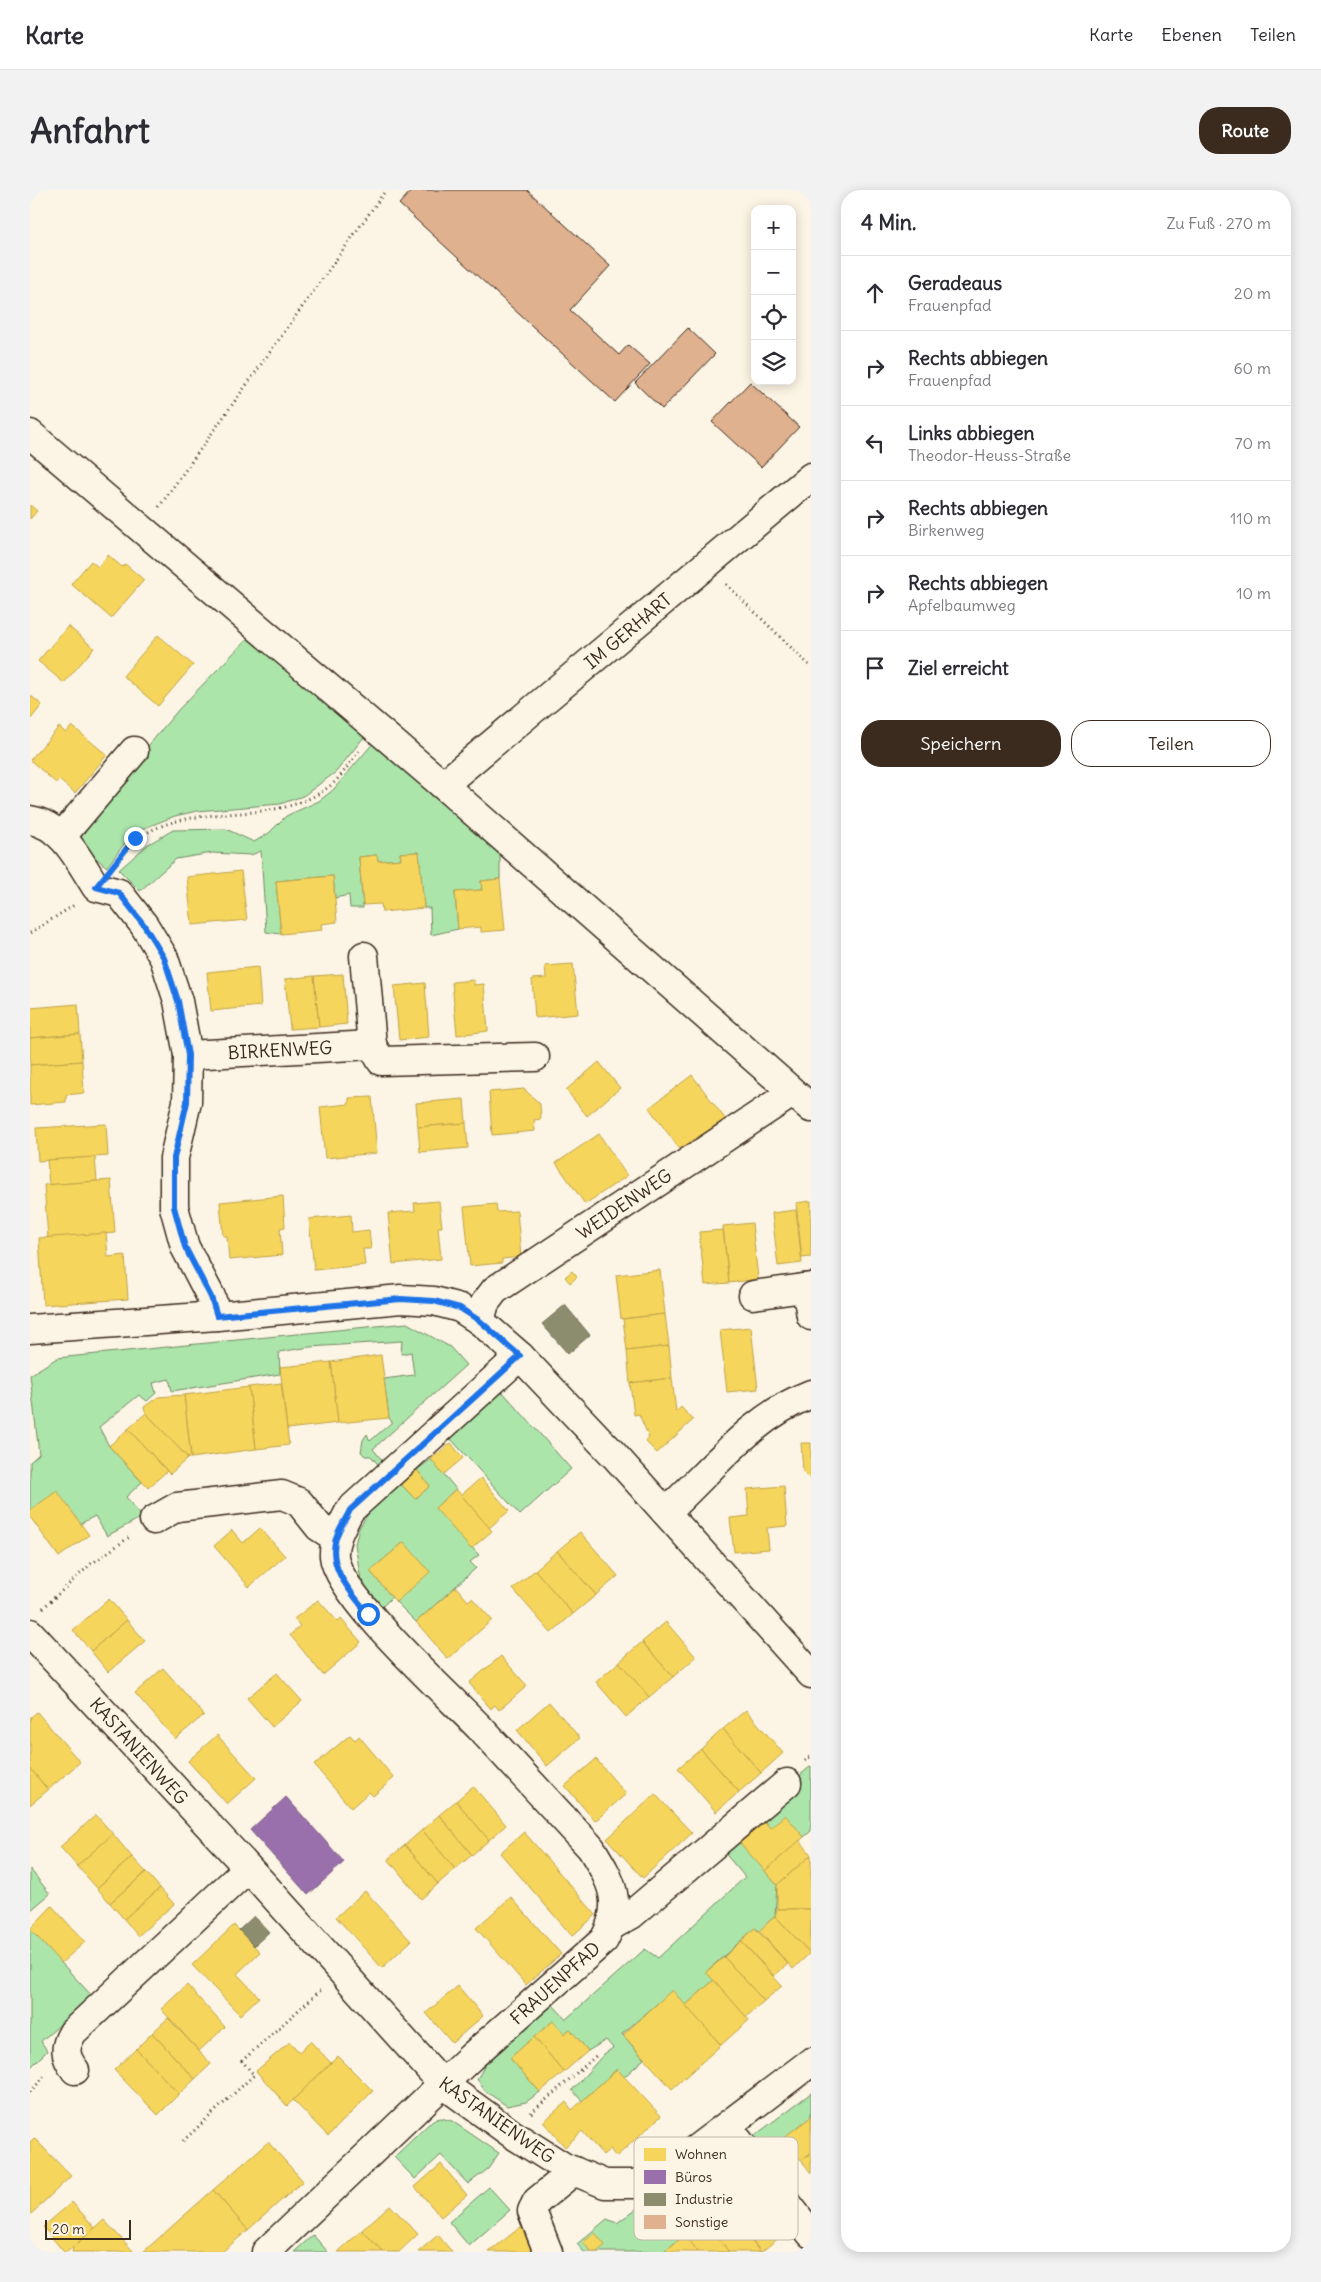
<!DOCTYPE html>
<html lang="de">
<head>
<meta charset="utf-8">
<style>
  body { margin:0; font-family:Delius,sans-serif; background:#f2f2f3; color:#2b2b33 }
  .controls { position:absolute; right:15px; top:15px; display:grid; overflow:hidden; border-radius:10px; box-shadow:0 2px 12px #0003 }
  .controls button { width:45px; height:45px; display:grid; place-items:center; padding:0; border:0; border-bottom:1px solid #e1e1e2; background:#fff; color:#2b2b33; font:25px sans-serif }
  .scale { position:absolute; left:15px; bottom:12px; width:86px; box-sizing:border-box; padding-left:5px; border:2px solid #3b2a1e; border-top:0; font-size:14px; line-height:18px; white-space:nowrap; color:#3b2a1e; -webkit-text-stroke:4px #fcf5e5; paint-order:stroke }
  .stop { position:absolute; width:15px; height:15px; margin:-11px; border:4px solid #1a73e8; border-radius:50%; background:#fff }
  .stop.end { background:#1a73e8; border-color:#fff; box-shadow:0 1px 5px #0008 }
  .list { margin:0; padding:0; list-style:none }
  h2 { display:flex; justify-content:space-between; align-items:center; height:65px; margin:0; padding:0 20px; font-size:21px }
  h2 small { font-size:16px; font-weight:400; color:#7c7c81 }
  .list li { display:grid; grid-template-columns:32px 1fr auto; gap:15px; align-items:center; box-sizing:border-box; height:75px; padding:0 20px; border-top:1px solid #e1e1e2 }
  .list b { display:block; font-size:19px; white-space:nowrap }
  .list p { margin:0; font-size:16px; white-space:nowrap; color:#7c7c81 }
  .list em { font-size:16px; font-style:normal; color:#7c7c81 }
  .actions { display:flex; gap:10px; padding:15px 20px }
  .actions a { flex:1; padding:11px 0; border:1px solid #3b2a1e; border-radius:20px; text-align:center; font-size:18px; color:#3b2a1e }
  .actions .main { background:#3b2a1e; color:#fff }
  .icon { flex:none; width:28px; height:28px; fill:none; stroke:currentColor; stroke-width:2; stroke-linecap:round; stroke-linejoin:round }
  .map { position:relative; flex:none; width:781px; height:2062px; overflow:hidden; border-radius:20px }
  header { display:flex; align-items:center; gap:30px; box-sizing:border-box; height:70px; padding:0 25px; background:#fff; border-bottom:1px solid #e1e1e2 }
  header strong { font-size:24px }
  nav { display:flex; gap:28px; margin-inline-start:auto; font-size:18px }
  .intro { display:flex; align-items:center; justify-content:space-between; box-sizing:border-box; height:120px; padding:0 30px }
  h1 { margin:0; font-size:35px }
  .button { padding:12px 22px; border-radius:20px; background:#3b2a1e; color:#fff; font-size:18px; font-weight:700 }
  main { display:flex; gap:30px; padding:0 30px }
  aside { flex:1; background:#fff; border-radius:20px; box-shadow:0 2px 12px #0003 }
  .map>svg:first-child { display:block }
  .green { fill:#abe5aa; stroke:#738864 }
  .homes { fill:#f6d55c; stroke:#bea249 }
  .offices { fill:#9970ab; stroke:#7d5b81 }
  .industry { fill:#8c8c6e; stroke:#746f56 }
  .building { fill:#dfb18f; stroke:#3b2a1e }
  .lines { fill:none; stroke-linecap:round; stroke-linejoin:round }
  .minor-casing { stroke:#3b2a1e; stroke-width:31 }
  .path { stroke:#3b2a1e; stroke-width:3; stroke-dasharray:1 4; stroke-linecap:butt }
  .minor { stroke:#fcf5e5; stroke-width:28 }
  .route { stroke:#1a73e8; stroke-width:6 }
  .labels { text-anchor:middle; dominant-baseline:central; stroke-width:5; stroke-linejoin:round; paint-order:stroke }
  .street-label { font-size:18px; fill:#3b2a1e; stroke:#fcf5e5 }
  .key { fill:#fcf5e5; stroke:#c2b8a9; stroke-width:1 }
  .key-label { font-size:14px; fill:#3b2a1e }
</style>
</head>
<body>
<header>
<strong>Karte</strong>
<nav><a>Karte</a><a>Ebenen</a><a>Teilen</a></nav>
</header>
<div class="intro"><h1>Anfahrt</h1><a class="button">Route</a></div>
<main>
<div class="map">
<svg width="781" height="2062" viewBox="0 0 781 2062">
  <rect width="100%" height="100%" fill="#fcf5e5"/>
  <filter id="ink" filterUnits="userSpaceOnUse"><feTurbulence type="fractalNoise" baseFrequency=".02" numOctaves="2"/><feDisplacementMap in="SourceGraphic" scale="10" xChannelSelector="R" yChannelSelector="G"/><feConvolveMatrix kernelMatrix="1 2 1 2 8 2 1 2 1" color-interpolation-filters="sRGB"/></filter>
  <g filter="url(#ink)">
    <g class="green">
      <polygon points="225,441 338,542 306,582 273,606 250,614 167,621 145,626 102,643 77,677 41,648 149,519"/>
      <polygon points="345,551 400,604 470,663 470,689 451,691 452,700 425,702 428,739 401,745 400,718 394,718 389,662 370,663 371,669 348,671 347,665 329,667 333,718 320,718 319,705 305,708 303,686 246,691 251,744 236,742 231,661 221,665 182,663 146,669 110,701 89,680 117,655 143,640 196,639 224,652 239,643 256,626 289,611 303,600"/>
      <polygon points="377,1133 420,1157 436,1175 343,1259 356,1275 351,1278 341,1266 335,1266 331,1262 333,1250 337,1244 340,1251 362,1232 359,1228 354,1189 384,1185 381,1162 371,1164 372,1151 280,1157 249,1162 250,1184 142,1201 139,1189 123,1193 126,1203 117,1211 109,1205 69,1237 79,1256 112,1292 96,1307 112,1327 77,1346 65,1326 50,1334 0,1320 0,1272 9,1264 0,1185 27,1168"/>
      <polygon points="471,1200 541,1279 490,1325 419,1247"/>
      <polygon points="401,1269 426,1299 405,1318 449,1365 440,1372 446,1378 386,1432 366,1412 374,1352 340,1381 362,1407 351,1418 331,1391 325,1354 329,1338 342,1318 371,1294 385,1309 400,1296 387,1280"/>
      <polygon points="781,1576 781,1641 774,1647 740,1638 708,1649 747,1695 745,1726 729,1741 725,1738 676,1782 684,1790 655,1816 642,1801 592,1844 614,1869 594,1887 587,1879 552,1911 542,1900 574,1864 583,1858 576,1850 558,1861 540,1839 534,1844 523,1831 480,1868 510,1902 496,1912 477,1916 455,1901 447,1889 459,1868 522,1814 536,1829 615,1759 628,1768 715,1687 687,1654"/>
      <polygon points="0,1679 20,1704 0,1721"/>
      <polygon points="0,1739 63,1807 11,1851 17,1861 0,1878"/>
      <polygon points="781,1903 781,1927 731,1967 720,1949"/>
      <polygon points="411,1928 422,1931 469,1963 458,1979 438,1994 411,1965 385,1989 364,1967 403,1930"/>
      <polygon points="707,1970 736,2007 725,2016 713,2000 633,2062 554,2062 547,2054 577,2029 587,2033 606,2019 655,1997 673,1982"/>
      <polygon points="459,1997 480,2020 439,2056 419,2032"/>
      <polygon points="283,2045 298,2062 264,2062"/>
    </g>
    <g class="homes">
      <polygon points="0,315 7,321 0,329"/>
      <polygon points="78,365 92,377 95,374 114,390 81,428 41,394 61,371 68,377"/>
      <polygon points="38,436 64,458 34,493 8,471"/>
      <polygon points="128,445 163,475 128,516 93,486"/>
      <polygon points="0,505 12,515 0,530"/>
      <polygon points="42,536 77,565 45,603 29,590 26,593 0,570 29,537 36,543"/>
      <polygon points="389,662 394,718 352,722 351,714 333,715 329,667 347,665 348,671 371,669 370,663"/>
      <polygon points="211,681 217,730 162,735 157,687"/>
      <polygon points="303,686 307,732 291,734 292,740 251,744 246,691"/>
      <polygon points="470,689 475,740 451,742 451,737 428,739 425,702 452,700 451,691"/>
      <polygon points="543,774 548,824 505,828 502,789 516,788 515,776"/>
      <polygon points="228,777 231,816 181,821 177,782"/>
      <polygon points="313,784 317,834 289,837 284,786"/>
      <polygon points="284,786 289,837 260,839 255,789"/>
      <polygon points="444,790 444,795 454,794 458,841 427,845 422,792"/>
      <polygon points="395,793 399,847 369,850 364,796"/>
      <polygon points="48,814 50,844 0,848 0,818"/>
      <polygon points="50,844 52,871 0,875 0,848"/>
      <polygon points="52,871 54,903 36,905 36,912 0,915 0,875"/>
      <polygon points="569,872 590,898 557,926 536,900"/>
      <polygon points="662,885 696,930 652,962 619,918"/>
      <polygon points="494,899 510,914 511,929 504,930 505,941 462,945 459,902"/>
      <polygon points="342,907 347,963 295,968 290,917 319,914 319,908"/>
      <polygon points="434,909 436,933 388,937 386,913"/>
      <polygon points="436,933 438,958 390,962 388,937"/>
      <polygon points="76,934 78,966 8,971 6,938"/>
      <polygon points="569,944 597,986 555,1014 526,973"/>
      <polygon points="65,967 67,991 19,995 17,970"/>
      <polygon points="81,990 85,1043 18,1048 14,995"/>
      <polygon points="253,1006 255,1037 250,1038 252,1065 199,1070 197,1046 193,1046 190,1012"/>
      <polygon points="409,1011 412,1037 408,1037 411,1069 363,1074 358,1023 385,1021 384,1013"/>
      <polygon points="781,1011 781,1067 772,1068 766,1013"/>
      <polygon points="466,1014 467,1022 487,1021 491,1067 472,1069 472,1073 440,1076 434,1017"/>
      <polygon points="766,1020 772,1073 748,1076 742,1023"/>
      <polygon points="321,1025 322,1042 339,1040 341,1059 333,1059 335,1075 284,1080 279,1029"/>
      <polygon points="722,1033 728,1089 699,1093 693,1036"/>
      <polygon points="693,1040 699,1093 675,1095 669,1042"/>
      <polygon points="76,1043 78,1067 95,1065 98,1109 13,1115 9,1048"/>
      <polygon points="630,1080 635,1124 591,1129 586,1085"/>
      <polygon points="542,1081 547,1087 540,1093 535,1087"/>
      <polygon points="635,1124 639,1156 597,1161 593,1129"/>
      <polygon points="721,1137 728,1199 697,1202 690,1140"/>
      <polygon points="639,1156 642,1188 600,1193 597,1161"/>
      <polygon points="351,1165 359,1228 308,1233 301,1172"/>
      <polygon points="301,1172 308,1233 257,1239 250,1177"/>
      <polygon points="642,1188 646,1222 651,1217 663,1230 627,1263 615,1251 619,1248 609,1224 604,1225 600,1193"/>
      <polygon points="251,1193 259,1255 226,1259 219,1197"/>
      <polygon points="219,1197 226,1259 161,1268 154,1205"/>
      <polygon points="154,1205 161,1268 158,1268 116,1223 114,1217 128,1207"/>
      <polygon points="116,1223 158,1268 140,1284 98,1239"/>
      <polygon points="98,1239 137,1281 118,1298 79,1256"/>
      <polygon points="421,1253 433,1268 413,1285 401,1269"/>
      <polygon points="771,1253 781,1253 781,1290 773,1282"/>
      <polygon points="387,1280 400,1296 385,1309 371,1294"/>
      <polygon points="451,1288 479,1321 459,1338 431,1305"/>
      <polygon points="754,1296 757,1336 737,1338 739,1359 704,1362 700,1328 719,1326 717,1299"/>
      <polygon points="426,1299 462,1341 441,1359 405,1318"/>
      <polygon points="27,1301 59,1345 29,1367 0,1327 0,1320"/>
      <polygon points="230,1338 255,1366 219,1397 184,1356 202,1340 213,1353"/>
      <polygon points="550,1342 588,1386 566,1405 527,1361"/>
      <polygon points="374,1352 400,1382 366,1412 340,1381"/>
      <polygon points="527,1361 566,1405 543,1424 505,1380"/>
      <polygon points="505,1380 543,1424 521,1443 483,1399"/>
      <polygon points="426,1397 438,1411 442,1408 462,1430 418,1469 386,1432"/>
      <polygon points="79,1409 97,1430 61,1461 43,1440"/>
      <polygon points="288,1410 308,1432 311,1429 331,1452 293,1485 260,1445 270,1436 264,1429"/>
      <polygon points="97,1430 115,1451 78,1482 61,1461"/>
      <polygon points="636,1432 666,1467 643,1487 612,1452"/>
      <polygon points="612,1452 643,1487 619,1507 589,1472"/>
      <polygon points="471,1466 497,1496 469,1520 465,1515 461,1519 439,1493"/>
      <polygon points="589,1472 619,1507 596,1527 566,1492"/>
      <polygon points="133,1478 174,1525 145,1549 105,1503"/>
      <polygon points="247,1483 272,1511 242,1537 217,1508"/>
      <polygon points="519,1512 550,1548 517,1576 487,1540"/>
      <polygon points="716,1520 753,1563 731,1583 693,1539"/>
      <polygon points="7,1522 50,1572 18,1600 0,1578 0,1528"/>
      <polygon points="693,1539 731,1583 709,1602 671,1559"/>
      <polygon points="187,1545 226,1588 197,1614 158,1571"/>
      <polygon points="320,1545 325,1550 329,1546 364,1588 343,1606 339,1602 321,1618 284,1575"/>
      <polygon points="671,1559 709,1602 686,1622 648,1578"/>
      <polygon points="566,1569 596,1604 565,1631 535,1596"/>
      <polygon points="0,1578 18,1600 0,1615"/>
      <polygon points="443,1596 476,1635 459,1650 426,1611"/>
      <polygon points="625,1604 662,1643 613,1688 577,1649"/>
      <polygon points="426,1611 459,1650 442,1665 409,1625"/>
      <polygon points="66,1625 83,1644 47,1676 30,1657"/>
      <polygon points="409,1625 442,1665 425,1679 392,1640"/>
      <polygon points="755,1625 774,1647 735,1681 707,1650 732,1628 740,1638"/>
      <polygon points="392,1640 425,1679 408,1694 375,1655"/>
      <polygon points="494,1642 566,1725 542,1746 470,1663"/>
      <polygon points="83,1644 102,1667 67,1698 47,1676"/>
      <polygon points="770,1650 781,1665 747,1695 735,1681"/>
      <polygon points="375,1655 408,1694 391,1709 358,1669"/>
      <polygon points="781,1665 781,1719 747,1719 747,1695"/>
      <polygon points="102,1667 116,1682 80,1713 67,1698"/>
      <polygon points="116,1682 130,1698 94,1729 80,1713"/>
      <polygon points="130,1698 144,1714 108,1746 94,1729"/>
      <polygon points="335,1701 381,1751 352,1778 306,1727"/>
      <polygon points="481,1707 531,1764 496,1795 446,1738"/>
      <polygon points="22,1716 55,1752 31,1773 0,1739"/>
      <polygon points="747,1719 781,1719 780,1763 745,1726"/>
      <polygon points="745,1726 780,1763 763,1779 729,1741"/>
      <polygon points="204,1735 230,1762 207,1784 229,1807 210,1825 162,1775"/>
      <polygon points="725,1738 758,1774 744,1786 711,1751"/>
      <polygon points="711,1751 752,1796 734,1811 694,1767"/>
      <polygon points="694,1767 734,1811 716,1827 676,1782"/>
      <polygon points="684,1790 719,1830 691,1855 655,1816"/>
      <polygon points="157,1795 195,1837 169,1861 131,1819"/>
      <polygon points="428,1796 453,1826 422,1853 396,1823"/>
      <polygon points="642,1800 691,1855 642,1899 593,1845"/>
      <polygon points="138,1828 181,1874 165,1889 122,1843"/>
      <polygon points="523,1831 534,1844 540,1839 558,1861 534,1882 504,1847"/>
      <polygon points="122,1843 165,1889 149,1904 106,1859"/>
      <polygon points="504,1847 534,1882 510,1902 480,1868"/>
      <polygon points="280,1851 301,1873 257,1916 226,1881 260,1852 269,1862"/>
      <polygon points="106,1859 149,1904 128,1925 84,1880"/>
      <polygon points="308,1866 343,1901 298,1946 263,1910"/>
      <polygon points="587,1879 631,1926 586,1967 580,1959 573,1965 552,1941 535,1957 513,1932 536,1912 542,1920"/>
      <polygon points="781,1927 781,1963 771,1970 754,1947"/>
      <polygon points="4,1948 41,1986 0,2025 0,1952"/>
      <polygon points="238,1952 273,1991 218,2040 183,2000"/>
      <polygon points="781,1963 781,1983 771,1970"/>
      <polygon points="411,1974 437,2005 411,2027 385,1997"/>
      <polygon points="183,2000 218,2040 192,2062 113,2062"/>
      <polygon points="713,2000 750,2047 731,2062 694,2015"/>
      <polygon points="42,2012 65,2038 37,2062 34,2062 13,2037"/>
      <polygon points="360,2015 388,2044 369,2062 353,2062 332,2040"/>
      <polygon points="694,2015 730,2062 699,2062 674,2030"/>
      <polygon points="74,2030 104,2062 42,2062 43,2057"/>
      <polygon points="674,2030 699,2062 668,2062 655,2045"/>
      <polygon points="493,2035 514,2062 459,2062"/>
      <polygon points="332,2040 353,2062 308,2062"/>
      <polygon points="565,2043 575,2055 567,2062 561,2062 553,2052"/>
      <polygon points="408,2045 422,2062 388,2062"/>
      <polygon points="655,2045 668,2062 637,2062 636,2060"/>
    </g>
    <polygon class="offices" points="256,1607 314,1672 278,1705 220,1640"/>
    <g class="industry">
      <polygon points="535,1115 560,1145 538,1164 512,1134"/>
      <polygon points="224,1726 239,1742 224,1756 209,1740"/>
    </g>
    <g class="building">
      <polygon points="382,0 497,0 580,76 540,120 589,165 598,155 620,174 585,212 369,14"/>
      <polygon points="658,138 685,164 632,219 605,193"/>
      <polygon points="720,192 769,237 731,277 682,232"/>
    </g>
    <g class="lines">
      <defs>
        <g id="minor">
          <polyline points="0,244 413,595 781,918"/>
          <polyline points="413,595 781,287"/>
          <path d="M 0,630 C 33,635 49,671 66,697 L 89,703 L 114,735 L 134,768 L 148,811 L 158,865 L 157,912 L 144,968 L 144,1017 L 155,1057 L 181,1107 L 187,1126"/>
          <polyline points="32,646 104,561"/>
          <polyline points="334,766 342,855"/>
          <polyline points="158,865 342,855 351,871 505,867"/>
          <polyline points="773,1098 779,1114 781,1126"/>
          <polyline points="723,1105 781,1097"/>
          <polyline points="450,1131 455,1113 465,1100 753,909"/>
          <polyline points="0,1139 187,1126 371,1109 404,1111 430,1118 450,1131 490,1166 585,1266 781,1484"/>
          <path d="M 636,1322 C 682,1280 721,1227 781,1204"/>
          <polyline points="124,1330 147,1317 252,1305 269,1312 289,1337 306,1348"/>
          <polyline points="0,1443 233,1694 413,1894 482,1944 534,1977 575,1994 605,1994 637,1981 781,1872"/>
          <polyline points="581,1736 601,1725 757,1593"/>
          <path d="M 45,1880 C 34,1866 34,1857 43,1842 L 217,1679"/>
          <polyline points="697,1936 781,2044"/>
          <path d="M 236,2062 L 441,1867 L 574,1750 C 594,1713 582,1692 561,1658 C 524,1618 487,1578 450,1538 C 418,1505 307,1405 304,1366 C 303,1349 313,1334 320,1320 L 490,1166"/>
          <polyline points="518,2062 502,2021 507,2011 544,1981"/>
        </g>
      </defs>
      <use href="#minor" class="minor-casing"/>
      <g class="path">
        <polyline points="129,317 356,0"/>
        <polyline points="696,394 781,477"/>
        <path d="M 86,672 C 92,665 98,654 105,648 C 110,645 117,643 122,640 C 181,612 246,637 300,596 C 311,588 320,572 329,561"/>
        <polyline points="0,743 46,714"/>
        <polyline points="13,1418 61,1374 101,1346"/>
        <polyline points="775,1571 781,1566"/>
        <polyline points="0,1902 15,1886"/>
        <polyline points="501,1923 567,1865"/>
        <polyline points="153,1951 224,1885 212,1871 292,1799"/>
      </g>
      <use href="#minor" class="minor"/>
    </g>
  </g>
  <g class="lines" filter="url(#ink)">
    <path class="route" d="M 105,648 L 66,697 L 89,703 L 114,735 L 134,768 L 148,811 L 158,865 L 157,912 L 144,968 L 144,1017 L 155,1057 L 181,1107 L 187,1126 L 371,1109 L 404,1111 L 430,1118 L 450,1131 L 490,1166 L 320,1320 C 316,1329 309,1338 306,1348 C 297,1378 321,1402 338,1424"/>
  </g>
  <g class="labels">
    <g class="street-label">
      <text transform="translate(598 441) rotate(-40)">IM GERHART</text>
      <text transform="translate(250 860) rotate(-3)">BIRKENWEG</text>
      <text transform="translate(594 1014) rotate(-34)">WEIDENWEG</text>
      <text transform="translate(109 1561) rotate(48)">KASTANIENWEG</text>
      <text transform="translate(525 1793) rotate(-42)">FRAUENPFAD</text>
      <text transform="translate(467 1930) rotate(35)">KASTANIENWEG</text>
    </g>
  </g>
  <rect x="604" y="1947" width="164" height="103" rx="8" class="key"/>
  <rect x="614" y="1958" width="22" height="13" fill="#f6d55c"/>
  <rect x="614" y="1980" width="22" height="14" fill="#9970ab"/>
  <rect x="614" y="2003" width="22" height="13" fill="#8c8c6e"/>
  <rect x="614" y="2025" width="22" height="14" fill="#dfb18f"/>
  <g class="key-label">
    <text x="645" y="1969">Wohnen</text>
    <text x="645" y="1992">Büros</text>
    <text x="645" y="2014">Industrie</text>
    <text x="645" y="2037">Sonstige</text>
  </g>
</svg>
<div class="controls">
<button>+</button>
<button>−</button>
<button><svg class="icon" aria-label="locate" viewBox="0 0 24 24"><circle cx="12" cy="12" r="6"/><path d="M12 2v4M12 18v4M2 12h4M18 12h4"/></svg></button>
<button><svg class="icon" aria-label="layers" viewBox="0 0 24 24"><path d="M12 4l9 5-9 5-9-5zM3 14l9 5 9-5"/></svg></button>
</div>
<div class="scale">20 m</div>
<div class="stop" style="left:338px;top:1424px"></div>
<div class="stop end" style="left:105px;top:648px"></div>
</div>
<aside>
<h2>4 Min.<small>Zu Fuß · 270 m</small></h2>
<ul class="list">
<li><svg class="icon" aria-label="ahead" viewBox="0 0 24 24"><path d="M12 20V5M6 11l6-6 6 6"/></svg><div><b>Geradeaus</b><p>Frauenpfad</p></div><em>20 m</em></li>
<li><svg class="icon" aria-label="right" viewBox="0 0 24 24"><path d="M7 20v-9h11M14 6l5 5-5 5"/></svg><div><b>Rechts abbiegen</b><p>Frauenpfad</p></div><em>60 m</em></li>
<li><svg class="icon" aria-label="left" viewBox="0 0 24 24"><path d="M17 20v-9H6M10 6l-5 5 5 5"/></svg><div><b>Links abbiegen</b><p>Theodor-Heuss-Straße</p></div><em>70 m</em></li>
<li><svg class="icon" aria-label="right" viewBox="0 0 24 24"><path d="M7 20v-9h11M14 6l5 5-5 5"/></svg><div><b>Rechts abbiegen</b><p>Birkenweg</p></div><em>110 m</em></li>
<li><svg class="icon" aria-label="right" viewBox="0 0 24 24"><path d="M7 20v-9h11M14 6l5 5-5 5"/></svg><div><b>Rechts abbiegen</b><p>Apfelbaumweg</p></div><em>10 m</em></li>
<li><svg class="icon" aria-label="arrive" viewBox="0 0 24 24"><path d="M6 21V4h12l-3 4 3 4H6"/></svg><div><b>Ziel erreicht</b></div></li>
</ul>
<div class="actions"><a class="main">Speichern</a><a>Teilen</a></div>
</aside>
</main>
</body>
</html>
